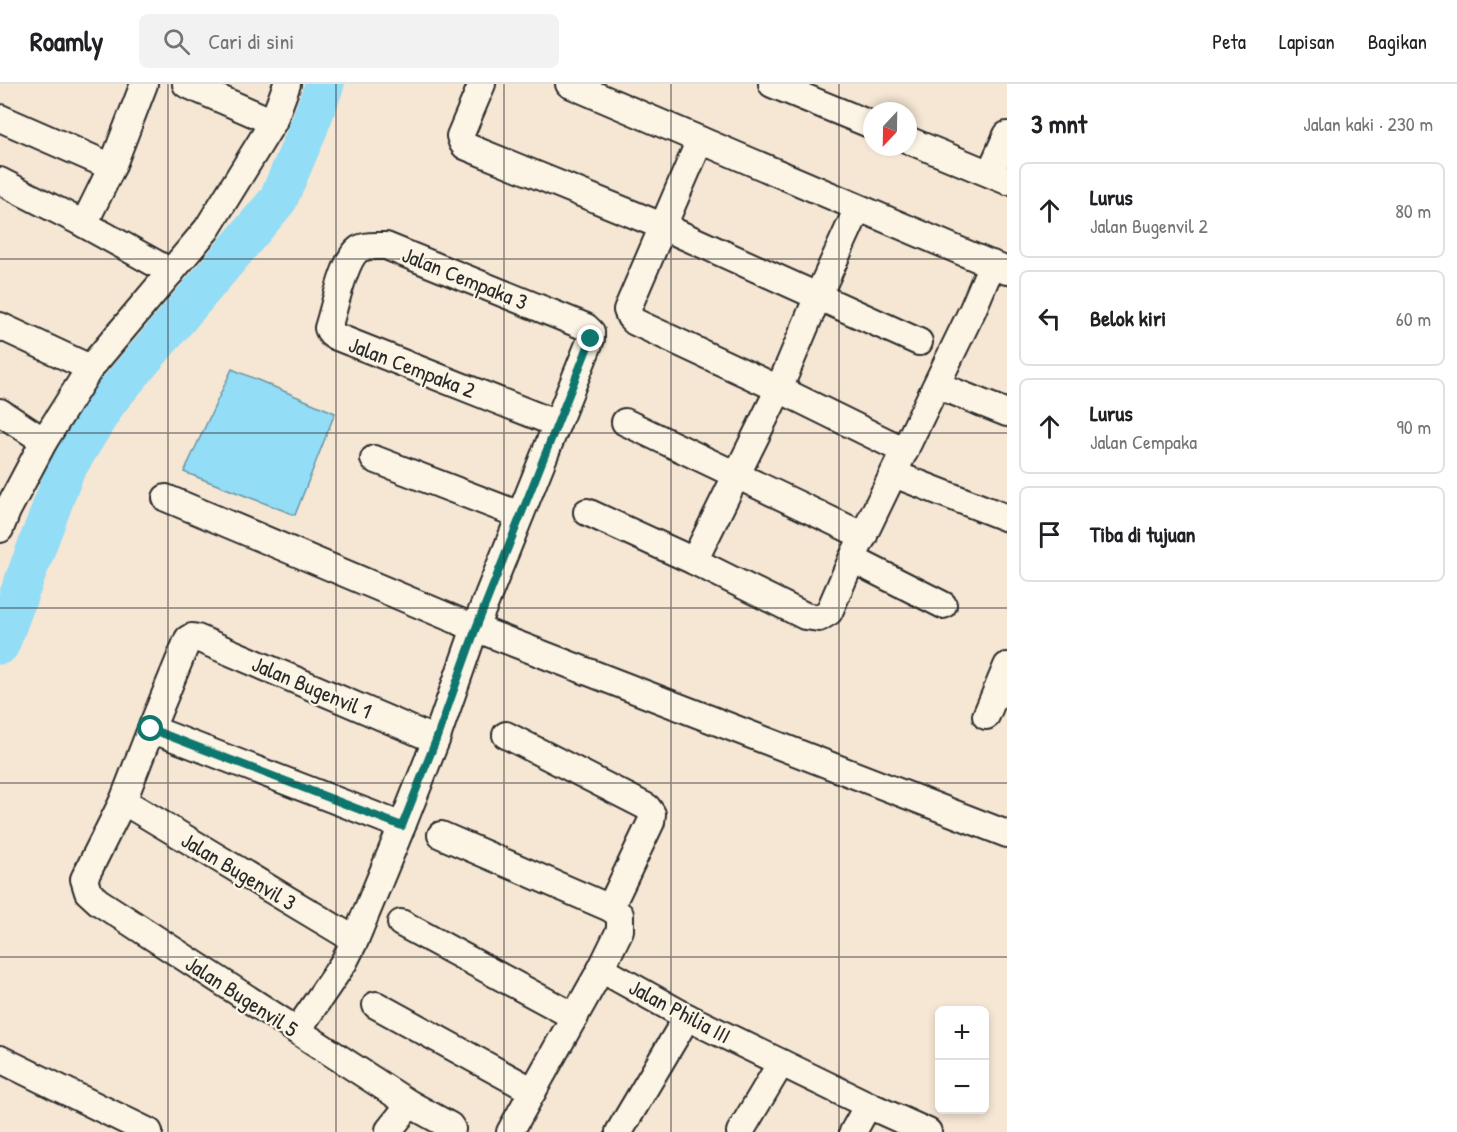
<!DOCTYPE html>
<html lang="id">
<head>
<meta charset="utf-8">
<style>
  body { margin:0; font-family:"Patrick Hand",sans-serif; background:#f2f2f2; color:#202124 }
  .controls { position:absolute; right:18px; bottom:18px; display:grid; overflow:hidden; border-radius:9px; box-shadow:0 3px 9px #0003 }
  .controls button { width:54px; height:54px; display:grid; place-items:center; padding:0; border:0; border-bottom:2px solid #e0e0e0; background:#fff; color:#202124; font:30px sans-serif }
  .compass { position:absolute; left:863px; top:18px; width:54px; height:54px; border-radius:50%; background:#fff; box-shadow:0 3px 9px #0003; rotate:202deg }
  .stop { position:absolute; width:18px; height:18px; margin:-14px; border:4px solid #0f766e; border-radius:50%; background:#fff }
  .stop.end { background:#0f766e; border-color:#fff; box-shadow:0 2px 6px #0008 }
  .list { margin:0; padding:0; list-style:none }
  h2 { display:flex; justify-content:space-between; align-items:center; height:78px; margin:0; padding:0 24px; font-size:26px }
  h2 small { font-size:20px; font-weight:400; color:#757577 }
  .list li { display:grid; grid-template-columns:39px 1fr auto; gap:18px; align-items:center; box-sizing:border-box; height:96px; margin:0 12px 12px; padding:0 12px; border:2px solid #e0e0e0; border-radius:9px }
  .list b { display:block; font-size:22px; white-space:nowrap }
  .list p { margin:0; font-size:20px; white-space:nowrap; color:#757577 }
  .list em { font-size:20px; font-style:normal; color:#757577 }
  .icon { flex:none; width:33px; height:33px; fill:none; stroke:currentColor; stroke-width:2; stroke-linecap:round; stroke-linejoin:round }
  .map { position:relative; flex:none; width:1007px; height:1048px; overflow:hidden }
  header { display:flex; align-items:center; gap:36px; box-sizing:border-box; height:84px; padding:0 30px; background:#fff; border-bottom:2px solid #e0e0e0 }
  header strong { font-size:28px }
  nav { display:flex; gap:33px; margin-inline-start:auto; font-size:21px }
  .search { width:420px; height:54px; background:#f2f2f2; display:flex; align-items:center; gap:15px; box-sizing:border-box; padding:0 21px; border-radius:9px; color:#757577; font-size:22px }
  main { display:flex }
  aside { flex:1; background:#fff }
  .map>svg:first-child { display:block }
  .water { fill:#94ddf6; stroke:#6a96a5; stroke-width:1.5 }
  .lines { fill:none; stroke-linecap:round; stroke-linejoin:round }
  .river { stroke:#94ddf6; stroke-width:39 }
  .street-casing { stroke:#2b2b2b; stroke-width:30 }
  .street { stroke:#fcf5e5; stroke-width:26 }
  .route { stroke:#0f766e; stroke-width:8 }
  .grid { fill:none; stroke:#2b2b2b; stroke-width:1.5; stroke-opacity:0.55 }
  .labels { text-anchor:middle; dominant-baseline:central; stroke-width:4.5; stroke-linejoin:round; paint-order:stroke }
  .street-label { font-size:22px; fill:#2b2b2b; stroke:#fcf5e5 }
</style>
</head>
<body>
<header>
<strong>Roamly</strong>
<div class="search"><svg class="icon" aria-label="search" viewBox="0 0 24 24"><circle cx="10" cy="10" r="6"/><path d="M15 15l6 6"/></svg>Cari di sini</div>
<nav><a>Peta</a><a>Lapisan</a><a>Bagikan</a></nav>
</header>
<main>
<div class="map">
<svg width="1007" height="1048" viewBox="0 0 1007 1048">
  <rect width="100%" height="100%" fill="#f6e6d4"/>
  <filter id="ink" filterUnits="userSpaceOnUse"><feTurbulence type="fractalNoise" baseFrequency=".0167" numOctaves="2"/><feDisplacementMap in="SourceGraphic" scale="12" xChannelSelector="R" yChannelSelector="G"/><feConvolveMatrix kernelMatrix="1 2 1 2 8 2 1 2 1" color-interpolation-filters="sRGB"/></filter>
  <g filter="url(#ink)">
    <polygon class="water" points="232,285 335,329 295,431 184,388"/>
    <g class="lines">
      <polyline class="river" points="0,561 65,387 108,317 278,116 307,48 325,0"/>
      <defs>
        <g id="street">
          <polyline points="186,0 273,38"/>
          <polyline points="482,0 460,52 462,58 465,62 662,142 919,258"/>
          <polyline points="569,0 1007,187"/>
          <polyline points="772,0 872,41"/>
          <polyline points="0,34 112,83"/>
          <polyline points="700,56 627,226 630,233 635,238 779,305 905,367"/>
          <polyline points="908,56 1007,97"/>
          <polyline points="990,89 1007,51"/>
          <polyline points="0,97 84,140 171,188"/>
          <polyline points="84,140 112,83 144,0"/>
          <polyline points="0,242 90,284"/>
          <polyline points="937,301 1007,329"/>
          <polyline points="0,328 44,357"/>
          <polyline points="625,338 864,452"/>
          <polyline points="374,375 520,431"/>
          <polyline points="894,390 1007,434"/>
          <polyline points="166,414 475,544 1007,750"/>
          <polyline points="587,428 694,477 805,532 819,534 829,528 852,475 973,225 992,180"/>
          <polyline points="0,445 7,427 44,357 90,284 207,145 273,38 287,0"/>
          <polyline points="852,475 943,521"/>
          <polyline points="694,477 779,305 818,212 858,124"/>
          <polyline points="986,632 1007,582"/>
          <polyline points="151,645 402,742"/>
          <polyline points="506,651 647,723 652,730 651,738 610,824"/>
          <polyline points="436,656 197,554 192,553 188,555 151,645 123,717 84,795 88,808 99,818 410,1020 450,1042 452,1045 451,1048"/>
          <polyline points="123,717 355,856"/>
          <polyline points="441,751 610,824 620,831 620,846 601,885 510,1048"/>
          <polyline points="401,839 575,933"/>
          <polyline points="601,885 687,933 868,1021 928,1048"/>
          <polyline points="376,921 533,1007"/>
          <path d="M 297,947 L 344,878 L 355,856 L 402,742 L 436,656 L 475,544 L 591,255 L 591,248 L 586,243 L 386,162 C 378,162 366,161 359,165 C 344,175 334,226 328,244 L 331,250 L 337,253 L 557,340"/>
          <polyline points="0,975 149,1048"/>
          <polyline points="389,1048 389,1046 410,1020"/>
          <polyline points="619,1048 687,933"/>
          <polyline points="740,1048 781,979"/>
          <polyline points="853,1048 868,1021"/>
        </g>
      </defs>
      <use href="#street" class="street-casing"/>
      <use href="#street" class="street"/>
    </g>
  </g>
  <g class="lines" filter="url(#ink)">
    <polyline class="route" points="151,645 402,742 436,656 476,544 591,255"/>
  </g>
  <path class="grid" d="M 168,0 L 168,1048M 336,0 L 336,1048M 504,0 L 504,1048M 671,0 L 671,1048M 839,0 L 839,1048M 0,175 L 1007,175M 0,349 L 1007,349M 0,524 L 1007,524M 0,699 L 1007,699M 0,873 L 1007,873"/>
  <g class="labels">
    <g class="street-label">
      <text transform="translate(465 194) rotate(22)">Jalan Cempaka 3</text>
      <text transform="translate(412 283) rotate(21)">Jalan Cempaka 2</text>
      <text transform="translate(312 603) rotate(23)">Jalan Bugenvil 1</text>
      <text transform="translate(239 787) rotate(31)">Jalan Bugenvil 3</text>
      <text transform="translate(242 912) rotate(33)">Jalan Bugenvil 5</text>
      <text transform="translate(680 927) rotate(28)">Jalan Philia III</text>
    </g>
  </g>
</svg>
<div class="controls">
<button>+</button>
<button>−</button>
</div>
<svg class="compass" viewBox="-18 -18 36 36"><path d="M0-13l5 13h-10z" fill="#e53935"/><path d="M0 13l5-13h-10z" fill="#757577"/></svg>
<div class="stop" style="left:151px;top:645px"></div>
<div class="stop end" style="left:591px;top:255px"></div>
</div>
<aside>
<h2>3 mnt<small>Jalan kaki · 230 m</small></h2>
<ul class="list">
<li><svg class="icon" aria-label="ahead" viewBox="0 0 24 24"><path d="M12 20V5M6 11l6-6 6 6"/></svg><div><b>Lurus</b><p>Jalan Bugenvil 2</p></div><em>80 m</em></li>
<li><svg class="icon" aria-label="left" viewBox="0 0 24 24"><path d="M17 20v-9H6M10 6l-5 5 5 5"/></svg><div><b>Belok kiri</b></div><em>60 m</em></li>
<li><svg class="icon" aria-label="ahead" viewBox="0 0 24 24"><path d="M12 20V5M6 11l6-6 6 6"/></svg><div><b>Lurus</b><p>Jalan Cempaka</p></div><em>90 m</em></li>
<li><svg class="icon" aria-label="arrive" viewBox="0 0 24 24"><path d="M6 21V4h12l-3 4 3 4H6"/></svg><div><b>Tiba di tujuan</b></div></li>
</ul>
</aside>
</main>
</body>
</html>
